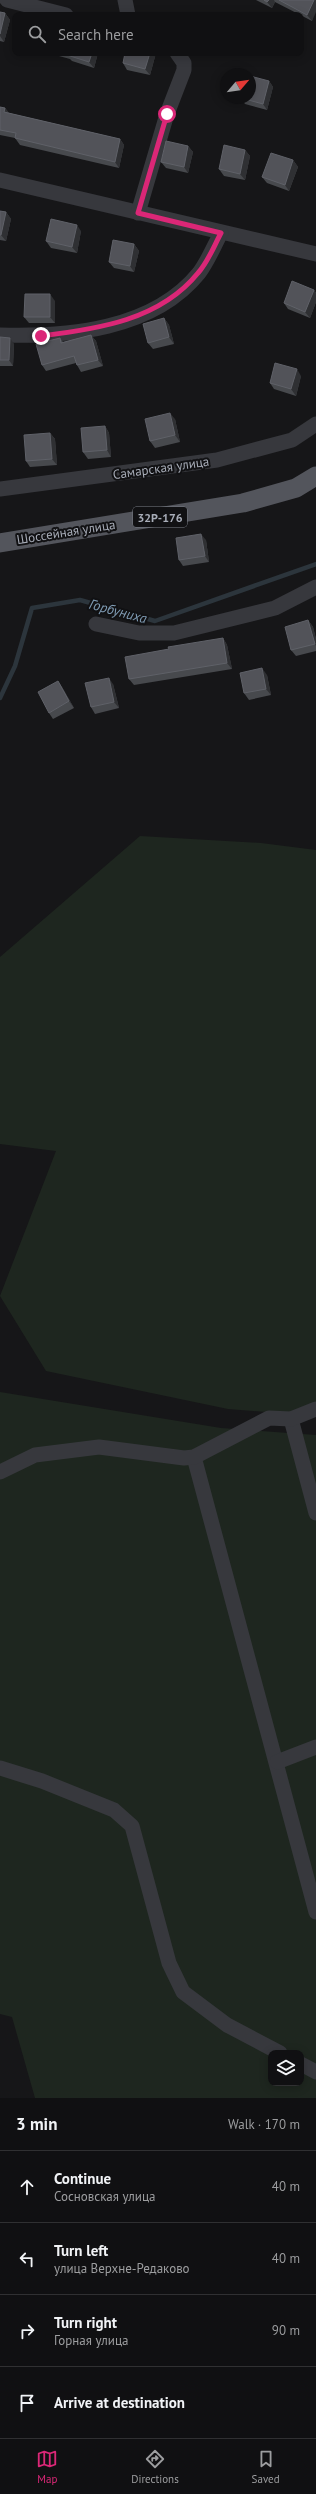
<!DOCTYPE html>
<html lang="en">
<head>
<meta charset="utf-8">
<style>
  body { margin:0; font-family:"PT Sans",sans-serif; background:#19191b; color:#f1f3f6 }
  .controls { position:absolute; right:12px; bottom:12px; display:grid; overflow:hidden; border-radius:8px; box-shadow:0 2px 10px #0003 }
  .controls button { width:36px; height:36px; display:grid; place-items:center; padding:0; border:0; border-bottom:1px solid #303032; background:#101012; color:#f1f3f6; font:20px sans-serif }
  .compass { position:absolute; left:220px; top:68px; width:36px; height:36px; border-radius:50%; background:#101012; box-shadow:0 2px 10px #0003; rotate:61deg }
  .stop { position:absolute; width:12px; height:12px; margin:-9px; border:3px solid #db2777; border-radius:50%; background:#fff }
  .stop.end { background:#db2777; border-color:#fff; box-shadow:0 1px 4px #0008 }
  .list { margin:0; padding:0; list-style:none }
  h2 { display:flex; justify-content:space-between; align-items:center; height:52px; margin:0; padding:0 16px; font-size:17px }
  h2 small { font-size:13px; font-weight:400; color:#9c9d9f }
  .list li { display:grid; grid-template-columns:26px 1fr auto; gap:12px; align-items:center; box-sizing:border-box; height:72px; padding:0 16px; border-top:1px solid #303032 }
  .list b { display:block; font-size:15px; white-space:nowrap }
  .list p { margin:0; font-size:13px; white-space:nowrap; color:#9c9d9f }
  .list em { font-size:13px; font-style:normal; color:#9c9d9f }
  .icon { flex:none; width:22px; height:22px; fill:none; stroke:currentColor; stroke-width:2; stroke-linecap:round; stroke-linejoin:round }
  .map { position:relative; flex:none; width:316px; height:2098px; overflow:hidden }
  .search { position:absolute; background:#101012; box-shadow:0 2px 10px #0003; left:12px; right:12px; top:12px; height:44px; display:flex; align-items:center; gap:10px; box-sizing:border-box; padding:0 14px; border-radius:8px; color:#9c9d9f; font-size:15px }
  .sheet { height:340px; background:#101012 }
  nav { display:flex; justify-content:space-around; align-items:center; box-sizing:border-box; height:56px; border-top:1px solid #303032; background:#101012; font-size:11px; color:#9c9d9f }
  nav a { display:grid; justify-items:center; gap:2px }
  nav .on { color:#db2777 }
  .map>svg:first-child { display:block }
  .green { fill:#1e261f; fill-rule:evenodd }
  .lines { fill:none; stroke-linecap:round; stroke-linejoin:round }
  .stream { stroke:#2c353c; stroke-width:4.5 }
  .minor { stroke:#37383d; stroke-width:15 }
  .major { stroke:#53555c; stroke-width:19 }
  .wall { fill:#47494d }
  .shaded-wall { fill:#2f3033 }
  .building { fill:#525359; stroke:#5f6168 }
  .route { stroke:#db2777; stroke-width:5 }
  .labels { text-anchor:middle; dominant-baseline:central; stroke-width:4; stroke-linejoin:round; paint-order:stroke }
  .shield { fill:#111113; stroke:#7b7e86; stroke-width:1 }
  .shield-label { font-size:12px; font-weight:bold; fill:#a8adb8 }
  .street-label { font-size:13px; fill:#a8adb8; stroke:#111113 }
  .water-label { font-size:14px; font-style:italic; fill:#7f9bb3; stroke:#111113 }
</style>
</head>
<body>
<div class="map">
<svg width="316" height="2098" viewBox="0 0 316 2098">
  <rect width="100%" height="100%" fill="#161618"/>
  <g class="green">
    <polygon points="140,836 261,843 316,850 316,1416 228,1409 46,1371 0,1296 56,1151 0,1144 0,957"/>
    <path d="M 0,1392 L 221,1428 L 316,1435 L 316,2098 L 35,2098 L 12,2017 L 0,2014 ZM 271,2053 L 301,2053 L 301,2083 L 271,2083 Z"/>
  </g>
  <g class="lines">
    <polyline class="stream" points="0,698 15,666 32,608 80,600 155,621 316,564"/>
    <g class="minor">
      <polyline points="7,0 66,15"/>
      <polyline points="125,0 128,15"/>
      <polyline points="0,180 316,254"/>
      <polyline points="138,213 167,114 184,70 184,63 177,53"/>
      <path d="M 0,335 C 68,337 153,330 199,273 C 208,261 214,246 221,233"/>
      <polyline points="0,489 217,460 292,440 316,424"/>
      <polyline points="96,624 139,633 174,633 275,608 316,587"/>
      <polyline points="291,1419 316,1513"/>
      <polyline points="194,1457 316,1912"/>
      <polyline points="0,1472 35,1455 99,1447 184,1458 194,1457 269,1418 291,1419 316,1409"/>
      <polyline points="277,1762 316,1747"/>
      <polyline points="0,1768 42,1781 114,1810 132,1826 169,1963 183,1992 227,2025 280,2053"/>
      <polyline points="301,2064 316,2072"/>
    </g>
    <polyline class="major" points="0,543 243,503 296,488 316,476"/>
  </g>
  <g class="wall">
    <polygon points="256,0 316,0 312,21 275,2 272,8"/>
    <polygon points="0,12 5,13 10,20 4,42 0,41"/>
    <polygon points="48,53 98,53 94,68 72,61 70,59"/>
    <polygon points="125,53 156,53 150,75 127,70 123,63"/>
    <polygon points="269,81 273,87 267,110 245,104 241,98"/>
    <polygon points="0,107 5,108 9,113 120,139 124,145 119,168 20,145 15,138 0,135"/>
    <polygon points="188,146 193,152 188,173 166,168 161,162"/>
    <polygon points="245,150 250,156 245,180 224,176 219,169"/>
    <polygon points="293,160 298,167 289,191 267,183 262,177"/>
    <polygon points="0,211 6,212 11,219 6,241 0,240"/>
    <polygon points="81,231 77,253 51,248 46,241"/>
    <polygon points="134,244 139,251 134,272 114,268 109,262"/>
    <polygon points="314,290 316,293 316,302 310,318 288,309 284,303"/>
    <polygon points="55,301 55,323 29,323 24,317"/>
    <polygon points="164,318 169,325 174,344 153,349 148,343"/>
    <polygon points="91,335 96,341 103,366 81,372 77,365 76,363 46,371 42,365 60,338 63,342"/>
    <polygon points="0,337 14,344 13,366 0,366"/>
    <polygon points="301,376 296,396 274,389 270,383"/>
    <polygon points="175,419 180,442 155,448 150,441"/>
    <polygon points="105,426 109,433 111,457 88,459 83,452"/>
    <polygon points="50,433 55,439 57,465 30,467 26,461"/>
    <polygon points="206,540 209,562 183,566 179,560"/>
    <polygon points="308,620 313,627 316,639 316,651 296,656 291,650"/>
    <polygon points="223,638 227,645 232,669 134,685 129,679 169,649"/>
    <polygon points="267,675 271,695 249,700 244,693"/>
    <polygon points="58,681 62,687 74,708 53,719 49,713"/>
    <polygon points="113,684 119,708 95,714 91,707"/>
  </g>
  <g class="shaded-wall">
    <polygon points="269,0 274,0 275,2 272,8 267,2"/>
    <polygon points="314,0 316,0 316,12 312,21 307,15"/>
    <polygon points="5,13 10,20 4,42 0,36 0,34"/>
    <polygon points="92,53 98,53 94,68 89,62"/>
    <polygon points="150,53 156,53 150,75 145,69"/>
    <polygon points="269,81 273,87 267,110 263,104"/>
    <polygon points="5,108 10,114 4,112"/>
    <polygon points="120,139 124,145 119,168 115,162"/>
    <polygon points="188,146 193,152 188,173 184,167"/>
    <polygon points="245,150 250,156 245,180 240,174"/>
    <polygon points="293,160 298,167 289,191 285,185"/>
    <polygon points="6,212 11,219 6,241 1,235"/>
    <polygon points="77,225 81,231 77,253 72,247"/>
    <polygon points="134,244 139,251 134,272 130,266"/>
    <polygon points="314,290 316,293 316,302 310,318 305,312"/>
    <polygon points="50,294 55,301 55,323 50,317"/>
    <polygon points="164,318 169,325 174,344 169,337"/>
    <polygon points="91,335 96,341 103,366 98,360"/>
    <polygon points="10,338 14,344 13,366 9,360"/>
    <polygon points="297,369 301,376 296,396 291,389"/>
    <polygon points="170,413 175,419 180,442 175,435"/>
    <polygon points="105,426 109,433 111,457 107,450"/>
    <polygon points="50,433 55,439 57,465 52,459"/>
    <polygon points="201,534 206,540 209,562 205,556"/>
    <polygon points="308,620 313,627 316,639 316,646 315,644"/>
    <polygon points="223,638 227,645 232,669 227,663"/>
    <polygon points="262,668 267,675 271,695 266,689"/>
    <polygon points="109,678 113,684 119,708 114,702"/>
    <polygon points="58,681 62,687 74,708 69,701"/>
  </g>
  <g class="building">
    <polygon points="264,0 269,0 267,2"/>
    <polygon points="279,0 314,0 307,15"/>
    <polygon points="0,12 5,13 0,34"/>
    <polygon points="68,53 92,53 89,62 67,55"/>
    <polygon points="125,53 150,53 145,69 123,63"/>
    <polygon points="250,76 269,81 263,104 241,98 250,98"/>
    <polygon points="0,107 5,108 4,112 120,139 115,162 15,138 16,133 0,130"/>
    <polygon points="166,141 188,146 184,167 161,162"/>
    <polygon points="224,145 245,150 240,174 219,169"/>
    <polygon points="271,153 293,160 285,185 262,177"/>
    <polygon points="0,211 6,212 1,235 0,235"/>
    <polygon points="51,219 77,225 72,247 46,241"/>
    <polygon points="113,240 134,244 130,266 109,262"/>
    <polygon points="292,281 314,290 305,312 284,303"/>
    <polygon points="25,294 50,294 50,317 24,317"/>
    <polygon points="164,318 169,337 148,343 143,324"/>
    <polygon points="91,335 98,360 77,365 74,356 42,365 36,344 60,338 61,343"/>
    <polygon points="0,337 10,338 9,360 0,360"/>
    <polygon points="275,363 297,369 291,389 270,383"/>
    <polygon points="170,413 175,435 150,441 145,419"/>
    <polygon points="105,426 107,450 83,452 81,428"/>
    <polygon points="50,433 52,459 26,461 24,435"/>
    <polygon points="201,534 205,556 179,560 176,538"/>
    <polygon points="308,620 315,644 291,650 285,627"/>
    <polygon points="223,638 227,663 129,679 125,657 169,649 168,647"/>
    <polygon points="262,668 266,689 244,693 240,673"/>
    <polygon points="109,678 114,702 91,707 85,683"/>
    <polygon points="58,681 69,701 49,713 38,692"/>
  </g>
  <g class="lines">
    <path class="route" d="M 41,336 C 98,329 160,320 198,273 C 208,262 214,246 221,233 L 138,213 L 167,114"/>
  </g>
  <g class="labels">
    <rect class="shield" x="133" y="507" width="54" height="20" rx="3"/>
    <g class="shield-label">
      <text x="160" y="517">32Р-176</text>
    </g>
    <g class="street-label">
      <text transform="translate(161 468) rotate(-8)">Самарская улица</text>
      <text transform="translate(66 532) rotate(-9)">Шоссейная улица</text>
    </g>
    <g class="water-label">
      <text transform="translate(118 611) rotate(15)">Горбуниха</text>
    </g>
  </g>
</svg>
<div class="controls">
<button><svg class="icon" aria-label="layers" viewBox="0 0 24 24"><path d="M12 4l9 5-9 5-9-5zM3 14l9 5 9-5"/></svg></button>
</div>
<svg class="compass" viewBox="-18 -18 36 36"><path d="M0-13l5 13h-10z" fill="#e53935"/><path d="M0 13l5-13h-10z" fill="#9c9d9f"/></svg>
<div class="stop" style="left:167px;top:114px"></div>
<div class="stop end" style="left:41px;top:336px"></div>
<div class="search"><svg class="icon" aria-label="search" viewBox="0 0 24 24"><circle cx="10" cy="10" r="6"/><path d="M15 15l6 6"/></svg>Search here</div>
</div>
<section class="sheet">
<h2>3 min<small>Walk · 170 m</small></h2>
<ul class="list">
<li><svg class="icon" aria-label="ahead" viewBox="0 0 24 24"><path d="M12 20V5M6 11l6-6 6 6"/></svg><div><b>Continue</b><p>Сосновская улица</p></div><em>40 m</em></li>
<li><svg class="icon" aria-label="left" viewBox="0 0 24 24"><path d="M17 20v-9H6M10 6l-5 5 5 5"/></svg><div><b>Turn left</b><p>улица Верхне-Редаково</p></div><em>40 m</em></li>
<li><svg class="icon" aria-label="right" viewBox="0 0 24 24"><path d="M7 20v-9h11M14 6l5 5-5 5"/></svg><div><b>Turn right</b><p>Горная улица</p></div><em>90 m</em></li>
<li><svg class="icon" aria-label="arrive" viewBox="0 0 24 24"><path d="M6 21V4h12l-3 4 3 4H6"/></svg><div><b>Arrive at destination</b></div></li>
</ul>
</section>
<nav>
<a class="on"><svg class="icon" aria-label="map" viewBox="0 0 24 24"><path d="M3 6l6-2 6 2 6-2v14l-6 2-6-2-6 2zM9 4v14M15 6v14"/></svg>Map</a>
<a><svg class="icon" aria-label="directions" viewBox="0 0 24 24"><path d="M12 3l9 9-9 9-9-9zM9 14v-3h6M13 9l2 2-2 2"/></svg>Directions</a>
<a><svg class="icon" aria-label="saved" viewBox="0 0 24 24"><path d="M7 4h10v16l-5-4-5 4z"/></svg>Saved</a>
</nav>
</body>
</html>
